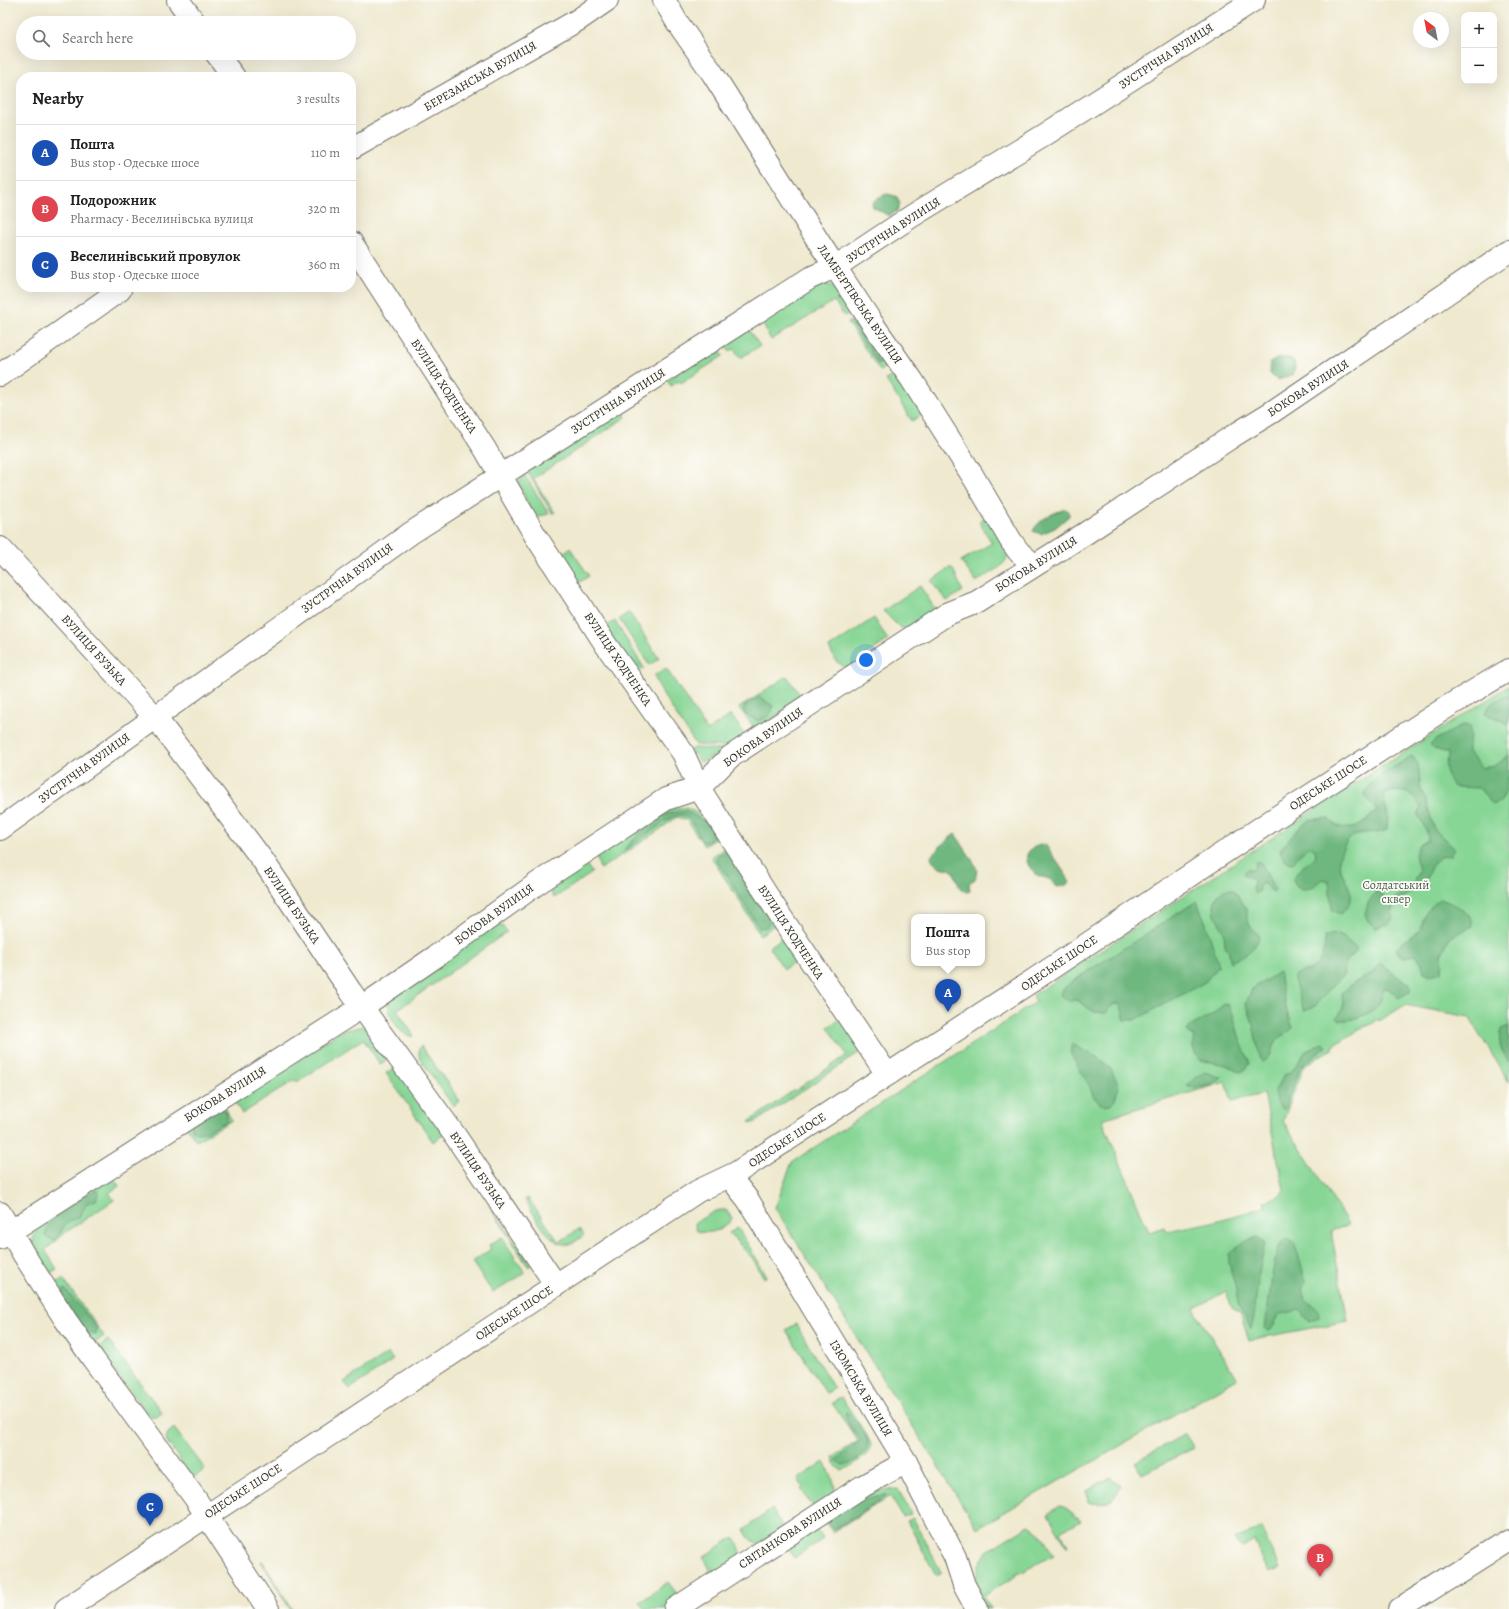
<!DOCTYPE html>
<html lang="en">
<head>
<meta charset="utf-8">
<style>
  body { margin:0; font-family:Alegreya,serif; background:#f2f2f2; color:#202124 }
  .controls { position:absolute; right:12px; top:12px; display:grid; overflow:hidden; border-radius:8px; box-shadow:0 4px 16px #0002 }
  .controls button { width:36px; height:36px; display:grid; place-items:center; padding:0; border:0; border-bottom:1px solid #e0e0e0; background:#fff; color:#202124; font:20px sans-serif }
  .compass { position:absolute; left:1413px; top:12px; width:36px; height:36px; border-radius:50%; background:#fff; box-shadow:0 4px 16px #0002; rotate:328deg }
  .you { position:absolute; left:866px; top:660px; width:14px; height:14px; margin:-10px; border:3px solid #fff; border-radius:50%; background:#1a73e8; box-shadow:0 0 0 6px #1a73e833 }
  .badge { display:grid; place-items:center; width:26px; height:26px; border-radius:50%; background:#2563eb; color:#fff; font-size:13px; font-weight:700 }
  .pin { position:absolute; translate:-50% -33px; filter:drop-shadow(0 1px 2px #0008) }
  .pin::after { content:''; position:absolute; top:21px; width:14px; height:12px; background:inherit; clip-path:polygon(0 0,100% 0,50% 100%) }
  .popup { position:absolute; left:911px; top:914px; width:74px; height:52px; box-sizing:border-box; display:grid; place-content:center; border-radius:8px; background:#fff; filter:drop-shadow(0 1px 3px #0005); font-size:13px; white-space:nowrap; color:#757577 }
  .popup b { font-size:15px; color:#202124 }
  .popup::after { content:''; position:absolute; left:50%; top:100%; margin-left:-8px; border:8px solid transparent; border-top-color:#fff }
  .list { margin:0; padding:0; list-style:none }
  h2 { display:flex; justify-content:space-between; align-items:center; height:52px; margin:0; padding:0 16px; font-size:17px }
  h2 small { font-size:13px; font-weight:400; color:#757577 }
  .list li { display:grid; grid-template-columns:26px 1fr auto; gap:12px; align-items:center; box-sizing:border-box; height:56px; padding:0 16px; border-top:1px solid #e0e0e0 }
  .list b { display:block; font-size:15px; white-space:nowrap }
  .list p { margin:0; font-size:13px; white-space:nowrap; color:#757577 }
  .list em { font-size:13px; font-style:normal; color:#757577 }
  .icon { flex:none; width:22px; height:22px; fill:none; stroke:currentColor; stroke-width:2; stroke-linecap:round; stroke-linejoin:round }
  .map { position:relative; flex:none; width:1509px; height:1609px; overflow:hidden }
  .search { position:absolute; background:#fff; box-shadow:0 4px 16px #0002; left:16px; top:16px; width:340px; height:44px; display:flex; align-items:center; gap:10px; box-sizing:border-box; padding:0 14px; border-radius:22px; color:#757577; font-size:15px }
  .panel { position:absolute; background:#fff; box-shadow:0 4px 16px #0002; left:16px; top:72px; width:340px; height:220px; border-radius:16px }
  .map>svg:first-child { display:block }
  .green { fill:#88d696; stroke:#5a8060; fill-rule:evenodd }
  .forest { fill:#6eb77f; stroke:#4c7155 }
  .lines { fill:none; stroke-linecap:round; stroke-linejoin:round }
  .street-casing { stroke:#706e64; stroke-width:24 }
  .highway-casing { stroke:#706e64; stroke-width:24 }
  .street { stroke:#fff; stroke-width:22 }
  .highway { stroke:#fff; stroke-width:22 }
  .labels { text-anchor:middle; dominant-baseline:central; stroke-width:3.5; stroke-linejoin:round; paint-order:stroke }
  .street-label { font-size:12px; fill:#2b2b2b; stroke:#fdfcf7 }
  .park-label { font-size:12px; fill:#475e4b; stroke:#fdfcf7 }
</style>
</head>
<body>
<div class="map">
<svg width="1509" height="1609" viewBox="0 0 1509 1609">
  <rect width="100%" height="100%" fill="#fdfcf7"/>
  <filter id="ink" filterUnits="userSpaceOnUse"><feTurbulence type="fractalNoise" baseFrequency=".025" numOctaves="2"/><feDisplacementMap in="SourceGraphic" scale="8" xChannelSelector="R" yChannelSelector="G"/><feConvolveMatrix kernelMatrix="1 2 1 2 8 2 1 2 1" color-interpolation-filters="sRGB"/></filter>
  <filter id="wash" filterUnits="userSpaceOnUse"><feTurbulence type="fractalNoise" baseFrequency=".012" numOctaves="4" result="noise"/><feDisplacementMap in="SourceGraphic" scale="16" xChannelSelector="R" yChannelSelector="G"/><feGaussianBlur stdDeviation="0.9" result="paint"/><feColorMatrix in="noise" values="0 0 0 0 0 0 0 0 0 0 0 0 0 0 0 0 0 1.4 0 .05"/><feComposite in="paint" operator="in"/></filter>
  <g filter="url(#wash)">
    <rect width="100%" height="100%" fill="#efe9cf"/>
    <g class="green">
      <path d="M 819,284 C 840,284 843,295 854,310 L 844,316 L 834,301 L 771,340 L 761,321 Z"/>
      <polygon points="859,316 889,364 880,371 848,323"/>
      <polygon points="748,329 760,346 740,358 734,349 729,351 724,344"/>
      <polygon points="718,348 723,356 681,383 679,381 671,386 667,380"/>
      <polygon points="896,373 922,415 912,421 886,380"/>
      <polygon points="621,409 626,417 533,479 555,513 552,513 527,471"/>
      <polygon points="524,474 549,514 534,517 518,483"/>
      <path d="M 987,516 L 1009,552 C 1007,567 987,575 976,582 L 961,561 L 992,543 L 979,522 Z"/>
      <polygon points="570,548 589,576 577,584 559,556"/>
      <path d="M 951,567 C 957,575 958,583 963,591 L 947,601 C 942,593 936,589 931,581 Z"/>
      <polygon points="920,586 935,609 905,629 899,627 883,611"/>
      <polygon points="629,612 659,659 649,665 619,619"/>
      <polygon points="874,618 888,640 845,669 842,665 837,662 829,648"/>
      <polygon points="615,621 644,668 636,673 605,627"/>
      <polygon points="666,668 707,731 731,715 746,737 726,747 696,745 663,695 654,676"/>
      <polygon points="787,676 802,698 756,730 739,708"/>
      <path d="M 1509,686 L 1509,1082 L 1469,1017 L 1405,1005 L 1379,1021 L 1378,1019 L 1332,1046 L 1333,1048 L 1304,1066 L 1283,1121 L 1349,1225 L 1331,1231 L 1348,1321 L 1249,1340 L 1240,1313 L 1232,1308 L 1226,1291 L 1194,1309 L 1237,1379 L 977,1528 L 775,1208 L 792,1162 L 1036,1002 L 1033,995 L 1354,784 ZM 1226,1082 L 1232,1101 L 1264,1094 L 1284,1190 L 1280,1195 L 1264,1202 L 1265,1207 L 1208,1223 L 1167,1231 L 1165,1227 L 1149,1232 L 1102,1119 Z"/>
      <polygon points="693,748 722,750 724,752 702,762 699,761 690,750"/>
      <path d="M 686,808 C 701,813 710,823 719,836 L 704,846 L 687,820 L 677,817 L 642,842 L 600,869 L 596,855 L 672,809 Z"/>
      <polygon points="727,847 776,924 760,935 739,900 711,857"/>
      <polygon points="585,862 592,873 554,898 547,884"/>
      <path d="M 497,920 L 507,932 L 397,1010 L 414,1036 C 404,1038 393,1023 390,1014 C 387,1008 389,1001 391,995 Z"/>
      <polygon points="784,937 799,959 784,969 769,947"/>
      <polygon points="842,1018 863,1050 754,1123 749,1122 794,1090 795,1091 847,1055 828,1027"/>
      <polygon points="364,1026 390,1058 380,1064 363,1039 297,1082 295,1080 242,1114 232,1097 342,1031"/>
      <polygon points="421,1046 460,1101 453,1106 419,1057 419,1049"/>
      <polygon points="396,1067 444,1134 433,1142 386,1073"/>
      <polygon points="222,1104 232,1120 196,1141 186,1126"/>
      <path d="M 111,1174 L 119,1186 L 109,1193 L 114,1200 L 60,1236 L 60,1238 L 45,1250 L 57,1269 L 47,1275 C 36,1257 28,1247 37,1226 Z"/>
      <path d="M 528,1198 L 559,1242 L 579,1229 L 584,1235 C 580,1238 575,1243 570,1244 C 550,1248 535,1215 525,1200 Z"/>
      <polygon points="489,1205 531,1264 529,1267 527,1265"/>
      <path d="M 721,1210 L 726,1210 L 732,1218 C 725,1230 710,1235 697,1231 L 694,1223 L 715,1211 Z"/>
      <polygon points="738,1228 767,1276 764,1278 753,1259 729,1233"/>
      <polygon points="502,1237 525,1273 493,1293 472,1262 491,1249 489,1245"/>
      <polygon points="63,1279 104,1336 94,1344 53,1285"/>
      <polygon points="796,1324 834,1389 826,1393 786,1330"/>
      <polygon points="108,1340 158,1407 162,1413 156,1417 150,1417 97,1348"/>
      <polygon points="388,1353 393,1360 350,1389 344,1382"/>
      <path d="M 841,1397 L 866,1434 L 871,1444 C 870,1457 852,1465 842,1471 L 836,1466 L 833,1457 L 858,1441 L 832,1403 Z"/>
      <polygon points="174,1428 205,1469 196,1476 191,1476 166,1440 168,1433"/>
      <polygon points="1185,1434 1194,1448 1142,1474 1135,1462"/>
      <path d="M 824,1462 C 830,1473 837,1483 834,1495 L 814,1508 L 801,1489 L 803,1487 L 798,1479 Z"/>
      <path d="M 1111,1477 L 1121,1486 C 1111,1505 1109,1504 1088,1503 L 1087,1490 Z"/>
      <polygon points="898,1489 911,1514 903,1517 890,1496 832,1532 824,1519 864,1494 881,1490"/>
      <polygon points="1060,1506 1066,1508 1081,1520 1061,1531 1068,1546 1067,1547 1048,1514"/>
      <polygon points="772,1509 783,1528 758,1545 749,1538 744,1530"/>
      <polygon points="913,1518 941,1572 936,1575 907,1521"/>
      <polygon points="814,1525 823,1539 794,1558 785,1544"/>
      <polygon points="1029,1525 1040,1532 1053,1555 1022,1572 1021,1571 1014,1574 1015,1576 984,1596 991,1609 987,1609 977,1589 976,1580 979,1565 987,1551"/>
      <polygon points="1261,1529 1280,1568 1268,1572 1255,1541 1242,1547 1235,1539"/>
      <polygon points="734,1537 738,1544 742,1555 713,1576 709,1571 710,1569 703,1557"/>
      <polygon points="261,1561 262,1561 292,1609 290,1609"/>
      <polygon points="668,1582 680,1598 665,1609 645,1609 640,1602"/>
    </g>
    <g class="forest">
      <polygon points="887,194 896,196 900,204 897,211 889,216 873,207 872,203 877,198"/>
      <polygon points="859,320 884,357 879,365 852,324 855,321"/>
      <path d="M 1278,358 L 1289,358 L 1294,361 L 1295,367 L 1293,375 L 1278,380 C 1270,376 1268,372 1270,363 Z"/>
      <path d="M 1065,509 L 1069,511 L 1069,516 L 1055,528 L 1041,534 L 1033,531 C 1039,519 1053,513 1065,509 Z"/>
      <path d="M 1509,696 L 1509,725 L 1499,719 L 1485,714 C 1488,703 1499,698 1509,696 Z"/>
      <path d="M 759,697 L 773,706 C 772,716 766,718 758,721 L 746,715 L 743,709 L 746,705 Z"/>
      <path d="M 1462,725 L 1470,726 C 1472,737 1467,742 1468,752 L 1482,768 L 1495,766 L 1509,755 L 1509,778 L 1507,778 L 1506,791 L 1501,801 L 1493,805 L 1479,788 L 1454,787 C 1450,780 1444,771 1446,762 C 1447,758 1448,757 1448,753 L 1434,749 L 1430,745 C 1441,734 1450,734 1462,725 Z"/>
      <path d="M 1412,756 L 1418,764 L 1421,790 L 1426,800 L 1434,829 L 1454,848 L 1450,855 L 1440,857 L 1431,867 L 1427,877 L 1421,885 L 1402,898 L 1392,908 L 1393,918 L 1390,923 L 1376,928 L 1368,921 L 1365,914 L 1368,903 L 1377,890 L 1388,901 L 1401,895 L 1413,884 L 1419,870 L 1415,855 L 1418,846 L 1428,840 L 1427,832 L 1418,815 L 1421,807 C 1418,804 1416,798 1413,796 C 1405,790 1391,790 1383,794 L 1388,817 L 1387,830 C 1377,835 1364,830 1354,836 C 1348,839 1345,844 1342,850 C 1329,876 1370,893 1340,914 L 1332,910 L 1329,881 L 1323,879 C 1313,888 1299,896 1293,879 L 1299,870 L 1316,856 L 1315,850 L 1310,846 L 1299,855 L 1293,863 C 1284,861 1282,859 1280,850 L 1299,828 L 1309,820 L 1328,818 C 1334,827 1345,830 1356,827 C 1363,825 1371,815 1377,811 L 1365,795 C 1371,776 1396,767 1412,756 Z"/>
      <path d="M 686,811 L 706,822 L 714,832 L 714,836 L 708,842 L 703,842 C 697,834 696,825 688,818 C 686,816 683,815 680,815 C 667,816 638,843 624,850 C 636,837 650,820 667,814 C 673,812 680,812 686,811 Z"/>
      <path d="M 955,834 L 960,841 L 974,863 L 977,870 L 975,879 L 969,883 L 970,891 L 967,892 C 957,890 958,879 953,871 C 943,865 938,872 931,857 C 933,853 950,837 955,834 Z"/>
      <path d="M 1045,844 L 1068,878 L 1070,883 L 1063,886 L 1057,887 C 1055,885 1053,882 1051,880 C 1047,877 1040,878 1036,874 C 1021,861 1024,847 1045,844 Z"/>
      <polygon points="726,852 729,853 768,915 770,921 767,927 759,928 727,875 721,868 716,859 719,854"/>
      <path d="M 1255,862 L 1260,862 L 1262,865 L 1275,890 L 1273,892 C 1268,889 1267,885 1262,883 L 1259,886 L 1259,892 L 1255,894 L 1253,889 L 1254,879 L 1244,875 L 1244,872 L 1247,869 L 1253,869 L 1256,866 Z"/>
      <path d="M 1232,889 L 1236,893 L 1246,908 L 1247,918 L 1251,928 L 1259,935 C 1258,949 1241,958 1230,962 L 1229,951 L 1225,947 L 1224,932 L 1215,914 L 1214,906 L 1215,901 L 1218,895 L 1224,890 Z"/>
      <path d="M 1439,899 C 1448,901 1464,909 1470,917 C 1472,919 1472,923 1473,926 L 1449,938 L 1442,954 L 1443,964 L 1441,972 L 1431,975 L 1424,972 L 1421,961 L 1416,955 L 1405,957 L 1399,954 L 1396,949 L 1404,941 L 1420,930 L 1425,913 Z"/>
      <polygon points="1197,901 1205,921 1219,966 1205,982 1135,1020 1125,1020 1122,1009 1119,1004 1113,1004 1106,1013 1094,1012 1077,1000 1069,1001 1060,995 1064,988 1076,979"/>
      <path d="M 1336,934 L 1343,937 L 1357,949 C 1350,958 1342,963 1344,975 L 1334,984 L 1313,1008 L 1304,1011 L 1293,977 C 1299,971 1300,973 1307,971 C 1322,966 1325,949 1325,936 Z"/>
      <path d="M 1380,963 C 1390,970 1398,979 1410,983 L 1410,992 L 1398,998 L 1389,989 L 1384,988 C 1383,993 1382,999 1379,1003 C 1371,1016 1353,1021 1339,1020 L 1337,1018 L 1343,1008 L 1342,993 L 1355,982 L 1374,972 Z"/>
      <path d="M 1279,972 L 1285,1006 L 1293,1028 C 1288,1032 1281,1036 1277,1041 C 1271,1050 1274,1056 1262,1062 C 1255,1043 1255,1023 1246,1004 L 1252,989 Z"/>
      <path d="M 1224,1004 L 1228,1005 L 1233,1014 L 1240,1040 L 1250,1063 L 1246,1070 L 1241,1072 L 1226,1065 L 1200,1060 C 1194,1053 1191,1046 1194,1037 L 1187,1031 L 1191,1026 L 1212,1015 Z"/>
      <path d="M 1509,1026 L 1509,1062 C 1501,1050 1497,1043 1501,1029 Z"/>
      <path d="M 1324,1043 L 1327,1047 L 1301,1066 L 1284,1110 C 1277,1107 1275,1098 1274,1092 L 1284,1075 L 1291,1072 L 1306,1051 Z"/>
      <polygon points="1072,1044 1100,1059 1111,1069 1119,1087 1113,1104 1106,1106 1099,1103 1093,1096 1089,1085 1076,1064 1070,1052"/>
      <path d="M 1205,1072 L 1222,1078 C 1215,1085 1195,1091 1187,1086 L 1196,1078 Z"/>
      <polygon points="221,1108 227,1113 227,1121 206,1132 197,1133 192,1130 191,1124"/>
      <path d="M 99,1190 L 96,1200 L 87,1203 L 80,1216 L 70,1221 L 63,1228 L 55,1241 L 45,1236 C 46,1232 47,1227 49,1223 C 58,1209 83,1194 99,1190 Z"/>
      <path d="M 1259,1238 L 1265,1243 L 1259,1272 L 1254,1317 L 1251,1330 L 1238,1304 L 1236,1290 L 1229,1263 L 1229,1254 C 1238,1245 1247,1239 1259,1238 Z"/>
      <path d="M 1287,1238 L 1295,1244 L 1306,1281 L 1302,1288 L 1305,1299 C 1314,1305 1319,1307 1319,1318 L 1310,1322 L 1300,1310 L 1280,1314 L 1271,1329 L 1268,1330 L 1265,1328 L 1273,1270 L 1276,1257 L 1279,1246 Z"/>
      <polygon points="65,1289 93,1323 97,1329 96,1335 88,1333 80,1325 62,1298 63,1291"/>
      <path d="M 846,1412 C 853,1417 867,1434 868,1442 C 868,1449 863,1454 859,1458 C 853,1462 849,1464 842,1465 L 836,1460 L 861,1440 L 850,1427 L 845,1415 Z"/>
      <path d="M 887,1494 L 874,1505 L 834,1529 L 831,1527 L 828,1521 C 842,1505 867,1497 887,1494 Z"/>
    </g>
  </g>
  <g filter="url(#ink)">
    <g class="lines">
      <defs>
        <g id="street">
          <polyline points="178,0 195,23"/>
          <polyline points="664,0 677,22 713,74 822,247 872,323 912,380 974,478 1011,541 1019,552 1034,565"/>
          <polyline points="216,53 234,77"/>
          <polyline points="351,149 578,20 607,0"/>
          <polyline points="351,242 485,449 535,535 606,645 683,753 699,788 779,914 887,1074"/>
          <polyline points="0,375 120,290"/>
          <polyline points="0,548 155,717 264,862 351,992 454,1134 556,1285"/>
          <polyline points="0,829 411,533 810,278 835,267 912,216 1043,136 1254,0"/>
          <polyline points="730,1177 748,1200 906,1462 955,1557 964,1585 977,1609"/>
          <polyline points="0,1213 24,1255 65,1319 93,1359 195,1498 268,1609"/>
          <polyline points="0,1238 362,1007 435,957 538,883 666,799 699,788 730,757 947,614 977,602 1086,533 1233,436 1272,412 1509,251"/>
          <polyline points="675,1609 863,1486 906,1462"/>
        </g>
        <g id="highway">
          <polyline points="66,1609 698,1191 736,1173 1035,979 1277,817 1447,707 1509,670"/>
          <polyline points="1400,1609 1509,1540"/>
        </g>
      </defs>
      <use href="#street" class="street-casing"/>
      <use href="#highway" class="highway-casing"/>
      <use href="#street" class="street"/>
      <use href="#highway" class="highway"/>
    </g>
  </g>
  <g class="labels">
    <g class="street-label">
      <text transform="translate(1166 56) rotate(-33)">ЗУСТРІЧНА ВУЛИЦЯ</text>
      <text transform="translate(480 76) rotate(-30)">БЕРЕЗАНСЬКА ВУЛИЦЯ</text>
      <text transform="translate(893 230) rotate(-33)">ЗУСТРІЧНА ВУЛИЦЯ</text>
      <text transform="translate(860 304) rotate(56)">ЛАМБЕРТІВСЬКА ВУЛИЦЯ</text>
      <text transform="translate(444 386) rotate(57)">ВУЛИЦЯ ХОДЧЕНКА</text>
      <text transform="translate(1308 388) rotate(-33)">БОКОВА ВУЛИЦЯ</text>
      <text transform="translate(618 401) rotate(-33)">ЗУСТРІЧНА ВУЛИЦЯ</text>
      <text transform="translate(1036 564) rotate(-32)">БОКОВА ВУЛИЦЯ</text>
      <text transform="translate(347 578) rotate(-36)">ЗУСТРІЧНА ВУЛИЦЯ</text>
      <text transform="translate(94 650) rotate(48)">ВУЛИЦЯ БУЗЬКА</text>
      <text transform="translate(618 659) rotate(56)">ВУЛИЦЯ ХОДЧЕНКА</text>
      <text transform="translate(763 737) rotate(-35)">БОКОВА ВУЛИЦЯ</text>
      <text transform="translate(84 768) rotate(-36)">ЗУСТРІЧНА ВУЛИЦЯ</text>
      <text transform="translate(1328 783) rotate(-33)">ОДЕСЬКЕ ШОСЕ</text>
      <text transform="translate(292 905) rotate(56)">ВУЛИЦЯ БУЗЬКА</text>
      <text transform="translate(494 914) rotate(-36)">БОКОВА ВУЛИЦЯ</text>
      <text transform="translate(791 932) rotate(57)">ВУЛИЦЯ ХОДЧЕНКА</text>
      <text transform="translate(1059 963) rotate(-34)">ОДЕСЬКЕ ШОСЕ</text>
      <text transform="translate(225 1094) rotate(-32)">БОКОВА ВУЛИЦЯ</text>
      <text transform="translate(787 1140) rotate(-33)">ОДЕСЬКЕ ШОСЕ</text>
      <text transform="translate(478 1170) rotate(56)">ВУЛИЦЯ БУЗЬКА</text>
      <text transform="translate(514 1313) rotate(-33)">ОДЕСЬКЕ ШОСЕ</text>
      <text transform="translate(861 1388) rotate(59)">ІЗЮМСЬКА ВУЛИЦЯ</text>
      <text transform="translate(243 1491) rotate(-33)">ОДЕСЬКЕ ШОСЕ</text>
      <text transform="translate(790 1533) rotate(-33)">СВІТАНКОВА ВУЛИЦЯ</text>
    </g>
    <g class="park-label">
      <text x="1396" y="885">Солдатський<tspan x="1396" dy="14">сквер</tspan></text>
    </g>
  </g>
</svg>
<div class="controls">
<button>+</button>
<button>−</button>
</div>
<svg class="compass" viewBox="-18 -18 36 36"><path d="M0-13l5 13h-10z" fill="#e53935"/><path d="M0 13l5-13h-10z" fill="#757577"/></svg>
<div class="you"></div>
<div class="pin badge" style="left:948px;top:1012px;background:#1a4fb4">A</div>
<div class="popup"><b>Пошта</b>Bus stop</div>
<div class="pin badge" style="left:1320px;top:1577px;background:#e0444e">B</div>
<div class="pin badge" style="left:150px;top:1526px;background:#1a4fb4">C</div>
<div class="search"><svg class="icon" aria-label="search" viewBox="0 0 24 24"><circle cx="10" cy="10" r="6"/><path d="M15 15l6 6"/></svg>Search here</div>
<section class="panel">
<h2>Nearby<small>3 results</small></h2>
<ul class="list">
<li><span class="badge" style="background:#1a4fb4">A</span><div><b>Пошта</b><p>Bus stop · Одеське шосе</p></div><em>110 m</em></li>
<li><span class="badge" style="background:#e0444e">B</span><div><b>Подорожник</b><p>Pharmacy · Веселинівська вулиця</p></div><em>320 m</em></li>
<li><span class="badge" style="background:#1a4fb4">C</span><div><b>Веселинівський провулок</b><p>Bus stop · Одеське шосе</p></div><em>360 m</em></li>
</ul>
</section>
</div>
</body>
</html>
